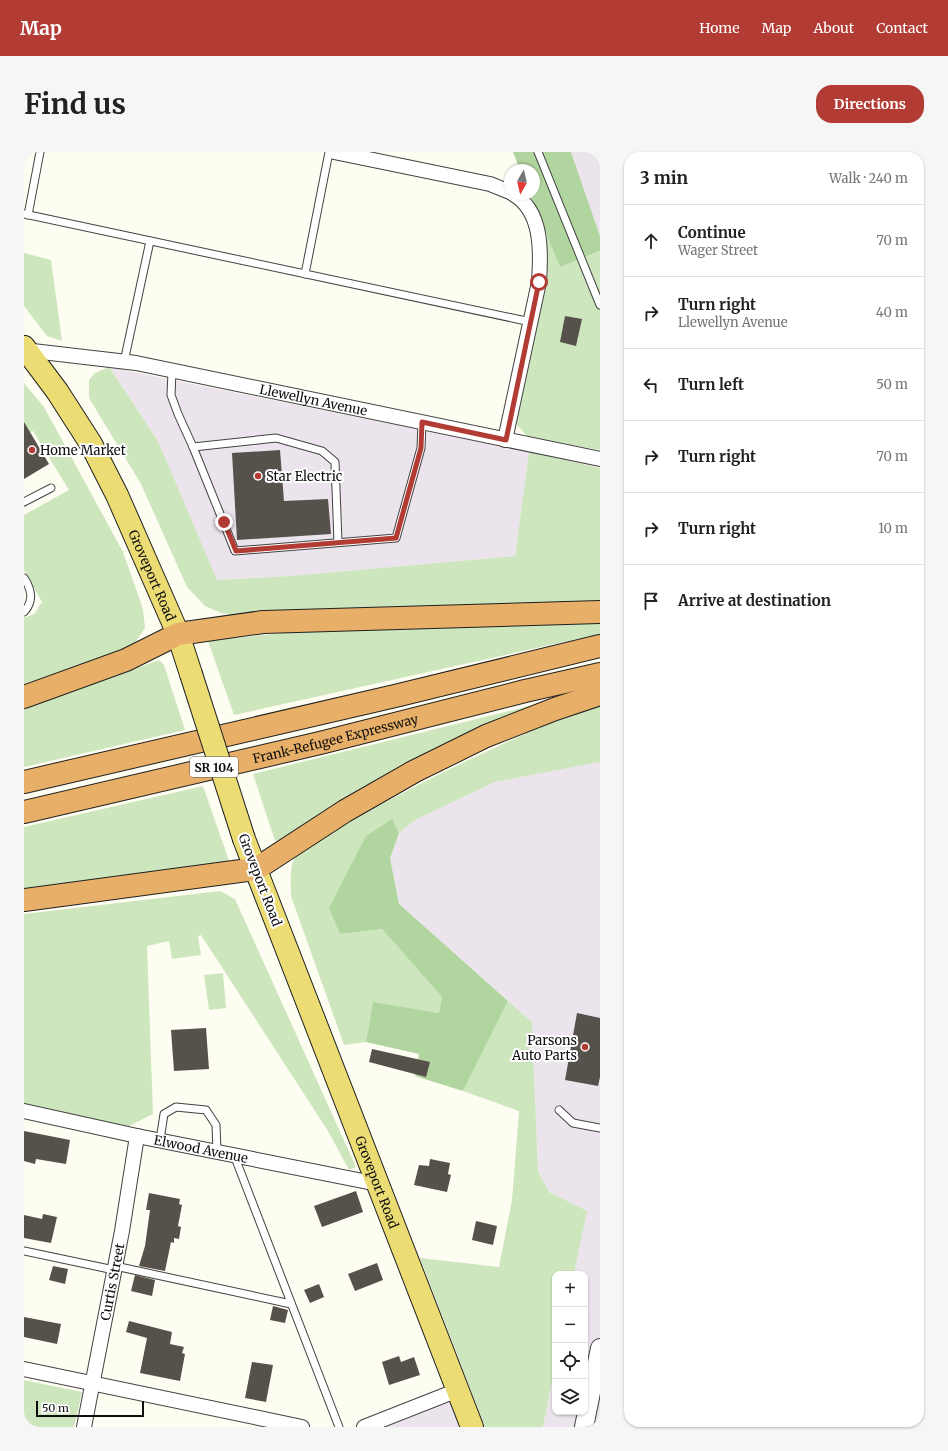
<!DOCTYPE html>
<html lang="en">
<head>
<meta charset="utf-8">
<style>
  body { margin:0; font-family:Merriweather,serif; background:#f6f6f6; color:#222 }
  .controls { position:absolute; right:12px; bottom:12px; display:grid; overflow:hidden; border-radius:8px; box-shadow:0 1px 3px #0004 }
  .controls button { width:36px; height:36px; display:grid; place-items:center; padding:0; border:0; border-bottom:1px solid #e0e0e0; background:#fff; color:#222; font:20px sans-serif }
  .compass { position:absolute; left:480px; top:12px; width:36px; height:36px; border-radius:50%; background:#fff; box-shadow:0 1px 3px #0004; rotate:188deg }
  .scale { position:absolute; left:12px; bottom:10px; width:108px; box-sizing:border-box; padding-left:4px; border:2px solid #0f0f0f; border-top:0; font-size:11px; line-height:14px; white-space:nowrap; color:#0f0f0f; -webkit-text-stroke:3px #fff; paint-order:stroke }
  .stop { position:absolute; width:12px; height:12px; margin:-9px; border:3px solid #b23b34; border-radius:50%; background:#fff }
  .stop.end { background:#b23b34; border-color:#fff; box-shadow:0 1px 4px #0008 }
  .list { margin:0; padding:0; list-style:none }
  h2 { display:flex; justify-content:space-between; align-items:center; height:52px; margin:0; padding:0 16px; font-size:17px }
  h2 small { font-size:13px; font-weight:400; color:#767676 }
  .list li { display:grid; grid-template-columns:26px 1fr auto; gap:12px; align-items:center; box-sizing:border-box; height:72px; padding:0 16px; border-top:1px solid #e0e0e0 }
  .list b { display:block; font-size:15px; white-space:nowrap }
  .list p { margin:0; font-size:13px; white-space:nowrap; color:#767676 }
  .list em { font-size:13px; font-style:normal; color:#767676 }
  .icon { flex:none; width:22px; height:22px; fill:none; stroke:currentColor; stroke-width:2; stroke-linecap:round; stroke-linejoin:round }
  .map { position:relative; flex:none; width:576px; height:1275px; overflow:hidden; border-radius:16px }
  header { display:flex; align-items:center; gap:24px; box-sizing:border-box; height:56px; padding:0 20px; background:#b23b34; color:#fff }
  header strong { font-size:19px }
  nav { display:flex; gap:22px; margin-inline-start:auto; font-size:14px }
  .intro { display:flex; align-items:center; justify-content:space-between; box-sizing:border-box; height:96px; padding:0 24px }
  h1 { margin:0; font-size:28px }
  .button { padding:10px 18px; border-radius:16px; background:#b23b34; color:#fff; font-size:14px; font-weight:700 }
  main { display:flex; gap:24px; padding:0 24px }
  aside { flex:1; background:#fff; border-radius:16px; box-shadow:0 1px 3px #0004 }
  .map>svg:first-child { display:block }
  .industrial { fill:#ece4ec }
  .green { fill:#cee6be }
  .forest { fill:#b1d59f }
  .building { fill:#57514c }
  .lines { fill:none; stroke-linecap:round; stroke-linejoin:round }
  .service-casing { stroke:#424242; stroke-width:9 }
  .minor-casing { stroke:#424242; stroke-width:16 }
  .tertiary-casing { stroke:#424242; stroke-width:20 }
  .primary-casing { stroke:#202020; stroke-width:24 }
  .motorway-casing { stroke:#202020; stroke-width:24 }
  .service { stroke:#fff; stroke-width:7 }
  .minor { stroke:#fff; stroke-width:14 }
  .tertiary { stroke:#fff; stroke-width:18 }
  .primary { stroke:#ecdc74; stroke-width:22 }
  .motorway { stroke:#e7af67; stroke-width:22 }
  .primary-bridge-casing { stroke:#202020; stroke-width:24; stroke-linecap:butt }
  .primary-bridge { stroke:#ecdc74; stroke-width:22 }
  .route { stroke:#b23b34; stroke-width:5 }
  .poi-dot { fill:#b23b34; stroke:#fff; stroke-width:1.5 }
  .labels { text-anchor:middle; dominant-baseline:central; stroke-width:4; stroke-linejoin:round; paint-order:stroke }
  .shield { fill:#fff; stroke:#575757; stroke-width:1 }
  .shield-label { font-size:12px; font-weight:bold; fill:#0f0f0f }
  .street-label { font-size:13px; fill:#0f0f0f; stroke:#fff }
  .poi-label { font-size:13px; fill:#0f0f0f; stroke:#fff; text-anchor:start }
</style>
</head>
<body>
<header>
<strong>Map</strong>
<nav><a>Home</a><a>Map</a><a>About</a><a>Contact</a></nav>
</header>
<div class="intro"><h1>Find us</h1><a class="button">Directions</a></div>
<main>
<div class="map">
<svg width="576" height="1275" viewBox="0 0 576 1275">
  <rect width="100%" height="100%" fill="#fefdf2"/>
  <g class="industrial">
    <polygon points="547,0 576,0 576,84"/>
    <polygon points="85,215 505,300 491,404 266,424 192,428 134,289"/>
    <polygon points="576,610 576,1275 519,1275 531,1214 531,1260 561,1260 561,1122 550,1122 562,1059 525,1040 514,1019 508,870 375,752 366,706 375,681 393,667 471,630"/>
    <polygon points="449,1242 461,1275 351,1275"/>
  </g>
  <g class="green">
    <polygon points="523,82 536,115 576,99 576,298 504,285 491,271 522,132"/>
    <polygon points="0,101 27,108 38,189 23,184 0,154"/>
    <polygon points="85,215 134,289 193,428 266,424 491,404 505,300 576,316 576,452 221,465 197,461 181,454 163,435 117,332 65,246 65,228 71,221"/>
    <polygon points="0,231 20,255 99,400 119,457 121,476 104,501 0,538 0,466 10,462 18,450 0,418 0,363 45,338 9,279 0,283"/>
    <polygon points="576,470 576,482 210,563 184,489 258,481"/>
    <polygon points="135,508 140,513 161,578 0,615 0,557"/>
    <path d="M 576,552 L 576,610 L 471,630 L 393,667 L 375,681 L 367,667 L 316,782 L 358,777 L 418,845 L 415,861 L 349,851 L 342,890 L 320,893 L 267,744 C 267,733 265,716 271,705 C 279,693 318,673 332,666 C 411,623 491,583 576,552 Z"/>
    <polygon points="505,554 506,561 269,683 251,689 229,622"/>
    <polygon points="179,634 205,709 0,739 0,675"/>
    <polygon points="196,739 211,747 332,1015 325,1018 304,979 177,783 174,784 177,803 148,807 145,789 123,794 129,962 103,975 0,954 0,762"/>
    <polygon points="199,821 202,856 185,858 180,823"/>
    <polygon points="484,849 508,870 514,1019 525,1040 563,1059 550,1122 531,1122 531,1214 519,1275 461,1275 396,1106 475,1115 488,1048 495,959 439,939"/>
    <polygon points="0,1228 58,1240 50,1275 0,1275"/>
  </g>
  <g class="forest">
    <polygon points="489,0 547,0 576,84 576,99 536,115 506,42 510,42 510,18 496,18"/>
    <polygon points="368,667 375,681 366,706 375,752 484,849 439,939 391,924 395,902 342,890 349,850 415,861 418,845 358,777 316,782 305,756 342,684"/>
  </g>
  <g class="building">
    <polygon points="541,164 558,167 552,194 536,190"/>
    <polygon points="0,270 25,312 0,327"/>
    <polygon points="256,298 260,349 304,347 307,382 213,388 208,301"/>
    <polygon points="553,861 576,866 576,925 574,934 541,928"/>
    <polygon points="182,876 185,917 150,919 147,878"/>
    <polygon points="348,897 406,910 402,925 345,910"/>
    <polygon points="0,979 46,988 42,1012 12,1007 11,1012 0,1009"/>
    <polygon points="406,1007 426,1011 424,1022 427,1023 423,1040 390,1033 395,1013 405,1014"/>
    <polygon points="332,1039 339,1060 298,1075 290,1054"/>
    <polygon points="125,1041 156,1047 155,1052 158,1053 154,1074 157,1075 155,1087 150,1086 150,1091 147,1090 141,1119 115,1114 121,1094 126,1058 122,1058"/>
    <polygon points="19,1062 33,1065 27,1091 0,1086 0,1063 18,1067"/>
    <polygon points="452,1069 473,1074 469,1093 448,1088"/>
    <polygon points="353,1111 359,1128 331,1139 324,1122"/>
    <polygon points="29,1114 44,1117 41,1132 25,1128"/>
    <polygon points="111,1123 131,1128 128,1144 107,1139"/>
    <polygon points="295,1132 300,1145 286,1151 280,1138"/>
    <polygon points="249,1154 264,1158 261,1171 246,1168"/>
    <polygon points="0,1165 37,1172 33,1192 0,1185"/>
    <polygon points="105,1169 148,1180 146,1192 160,1195 158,1201 161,1202 156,1229 116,1221 123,1186 102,1180"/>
    <polygon points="375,1204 377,1210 390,1205 396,1223 365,1233 358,1210"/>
    <polygon points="228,1210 249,1213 242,1250 221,1246"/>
  </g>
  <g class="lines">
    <defs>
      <g id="service">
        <polyline points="514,0 576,153"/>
        <polyline points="0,62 507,170"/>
        <polyline points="4,63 16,0"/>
        <polyline points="281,122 305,0"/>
        <polyline points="100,210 126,89"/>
        <polyline points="148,219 147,243 154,262 169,295 211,399 372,386 397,296 398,270"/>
        <polyline points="169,295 252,286 298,299 311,310 314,390"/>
        <polyline points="0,350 27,336"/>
        <path d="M 0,426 C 8,438 10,449 0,460"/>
        <polyline points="535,958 549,971 576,976"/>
        <polyline points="136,988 140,962 152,955 182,958 192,973 193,1000"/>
        <polyline points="210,1003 315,1275"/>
        <polyline points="0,1099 90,1118"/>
        <polyline points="91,1114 267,1152"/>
      </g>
      <g id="minor">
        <polyline points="310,0 466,32 486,40"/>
        <path id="s1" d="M 0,198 L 112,211 L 576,307"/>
        <path d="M 481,288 L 515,130 C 517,101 519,59 489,42"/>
        <path id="s2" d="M 0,959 L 113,984 L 354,1032"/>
        <polyline points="0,1217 278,1275"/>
        <path id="s3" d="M 60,1275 L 98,1079 L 113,984"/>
        <polyline points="340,1275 434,1238"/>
      </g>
      <polyline id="tertiary" points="560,1275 576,1196"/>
      <g id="primary">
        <path id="s4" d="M 0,195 L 33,239 L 67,292 L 93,343 L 154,482 L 167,522"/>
        <path id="s5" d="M 220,687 L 448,1275"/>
      </g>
      <g id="motorway">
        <polyline points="0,545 102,508 154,482 239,470 576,460"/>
        <polyline points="0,630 371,544 576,494"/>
        <path id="s6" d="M 0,660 L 296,591 L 501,539 L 576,522"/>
        <polyline points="0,748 232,717 321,659 391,619 462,584 531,557 576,542"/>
      </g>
    </defs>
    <use href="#service" class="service-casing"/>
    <use href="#minor" class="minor-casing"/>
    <use href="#tertiary" class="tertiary-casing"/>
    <use href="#primary" class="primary-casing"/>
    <use href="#motorway" class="motorway-casing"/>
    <use href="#service" class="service"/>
    <use href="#minor" class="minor"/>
    <use href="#tertiary" class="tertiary"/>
    <use href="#primary" class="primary"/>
    <use href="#motorway" class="motorway"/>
    <defs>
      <polyline id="primary-bridge" points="167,522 220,687"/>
    </defs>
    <use href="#primary-bridge" class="primary-bridge-casing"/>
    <use href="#primary-bridge" class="primary-bridge"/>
  </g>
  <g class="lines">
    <polyline class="route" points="200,370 212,399 372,386 397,296 398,270 482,288 515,130"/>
  </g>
  <g class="poi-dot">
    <circle cx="8" cy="298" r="4"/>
    <circle cx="234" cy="324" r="4"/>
    <circle cx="561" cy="895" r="4"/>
  </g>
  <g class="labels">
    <rect class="shield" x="166" y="605" width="48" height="20" rx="3"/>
    <g class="shield-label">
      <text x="190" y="615">SR 104</text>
    </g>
    <g class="street-label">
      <text stroke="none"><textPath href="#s1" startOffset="294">Llewellyn Avenue</textPath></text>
      <text stroke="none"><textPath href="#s4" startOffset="263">Groveport Road</textPath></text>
      <text stroke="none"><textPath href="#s6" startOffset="320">Frank-Refugee Expressway</textPath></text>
      <text transform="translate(236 728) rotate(69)">Groveport Road</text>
      <text stroke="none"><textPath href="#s2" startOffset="181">Elwood Avenue</textPath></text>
      <text stroke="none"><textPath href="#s5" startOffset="368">Groveport Road</textPath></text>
      <text stroke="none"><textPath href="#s3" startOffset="148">Curtis Street</textPath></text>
    </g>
    <g class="poi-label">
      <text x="16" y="298">Home Market</text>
      <text x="242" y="324">Star Electric</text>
      <text x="553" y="888" text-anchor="end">Parsons<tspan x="553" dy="15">Auto Parts</tspan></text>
    </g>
  </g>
</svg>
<div class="controls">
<button>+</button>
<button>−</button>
<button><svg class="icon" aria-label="locate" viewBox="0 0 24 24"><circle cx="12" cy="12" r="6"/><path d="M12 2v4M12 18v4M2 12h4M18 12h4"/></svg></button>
<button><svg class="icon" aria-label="layers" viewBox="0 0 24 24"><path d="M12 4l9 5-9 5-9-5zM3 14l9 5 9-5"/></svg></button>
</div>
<svg class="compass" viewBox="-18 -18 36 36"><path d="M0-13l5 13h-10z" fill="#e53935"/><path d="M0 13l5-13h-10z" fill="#767676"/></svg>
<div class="scale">50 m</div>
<div class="stop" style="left:515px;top:130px"></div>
<div class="stop end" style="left:200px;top:370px"></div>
</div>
<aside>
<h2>3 min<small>Walk · 240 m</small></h2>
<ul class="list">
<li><svg class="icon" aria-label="ahead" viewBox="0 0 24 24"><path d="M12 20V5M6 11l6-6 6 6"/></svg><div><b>Continue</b><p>Wager Street</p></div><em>70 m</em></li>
<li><svg class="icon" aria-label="right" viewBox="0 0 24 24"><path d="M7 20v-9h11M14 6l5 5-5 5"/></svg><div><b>Turn right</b><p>Llewellyn Avenue</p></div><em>40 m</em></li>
<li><svg class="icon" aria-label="left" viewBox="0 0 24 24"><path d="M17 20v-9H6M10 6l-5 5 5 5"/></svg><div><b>Turn left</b></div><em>50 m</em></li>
<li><svg class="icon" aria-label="right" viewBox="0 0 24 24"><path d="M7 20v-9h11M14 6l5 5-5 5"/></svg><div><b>Turn right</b></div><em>70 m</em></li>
<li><svg class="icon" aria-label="right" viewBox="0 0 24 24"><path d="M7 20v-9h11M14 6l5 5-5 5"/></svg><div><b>Turn right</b></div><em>10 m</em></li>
<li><svg class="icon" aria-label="arrive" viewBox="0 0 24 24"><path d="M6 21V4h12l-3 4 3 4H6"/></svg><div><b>Arrive at destination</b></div></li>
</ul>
</aside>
</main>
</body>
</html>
